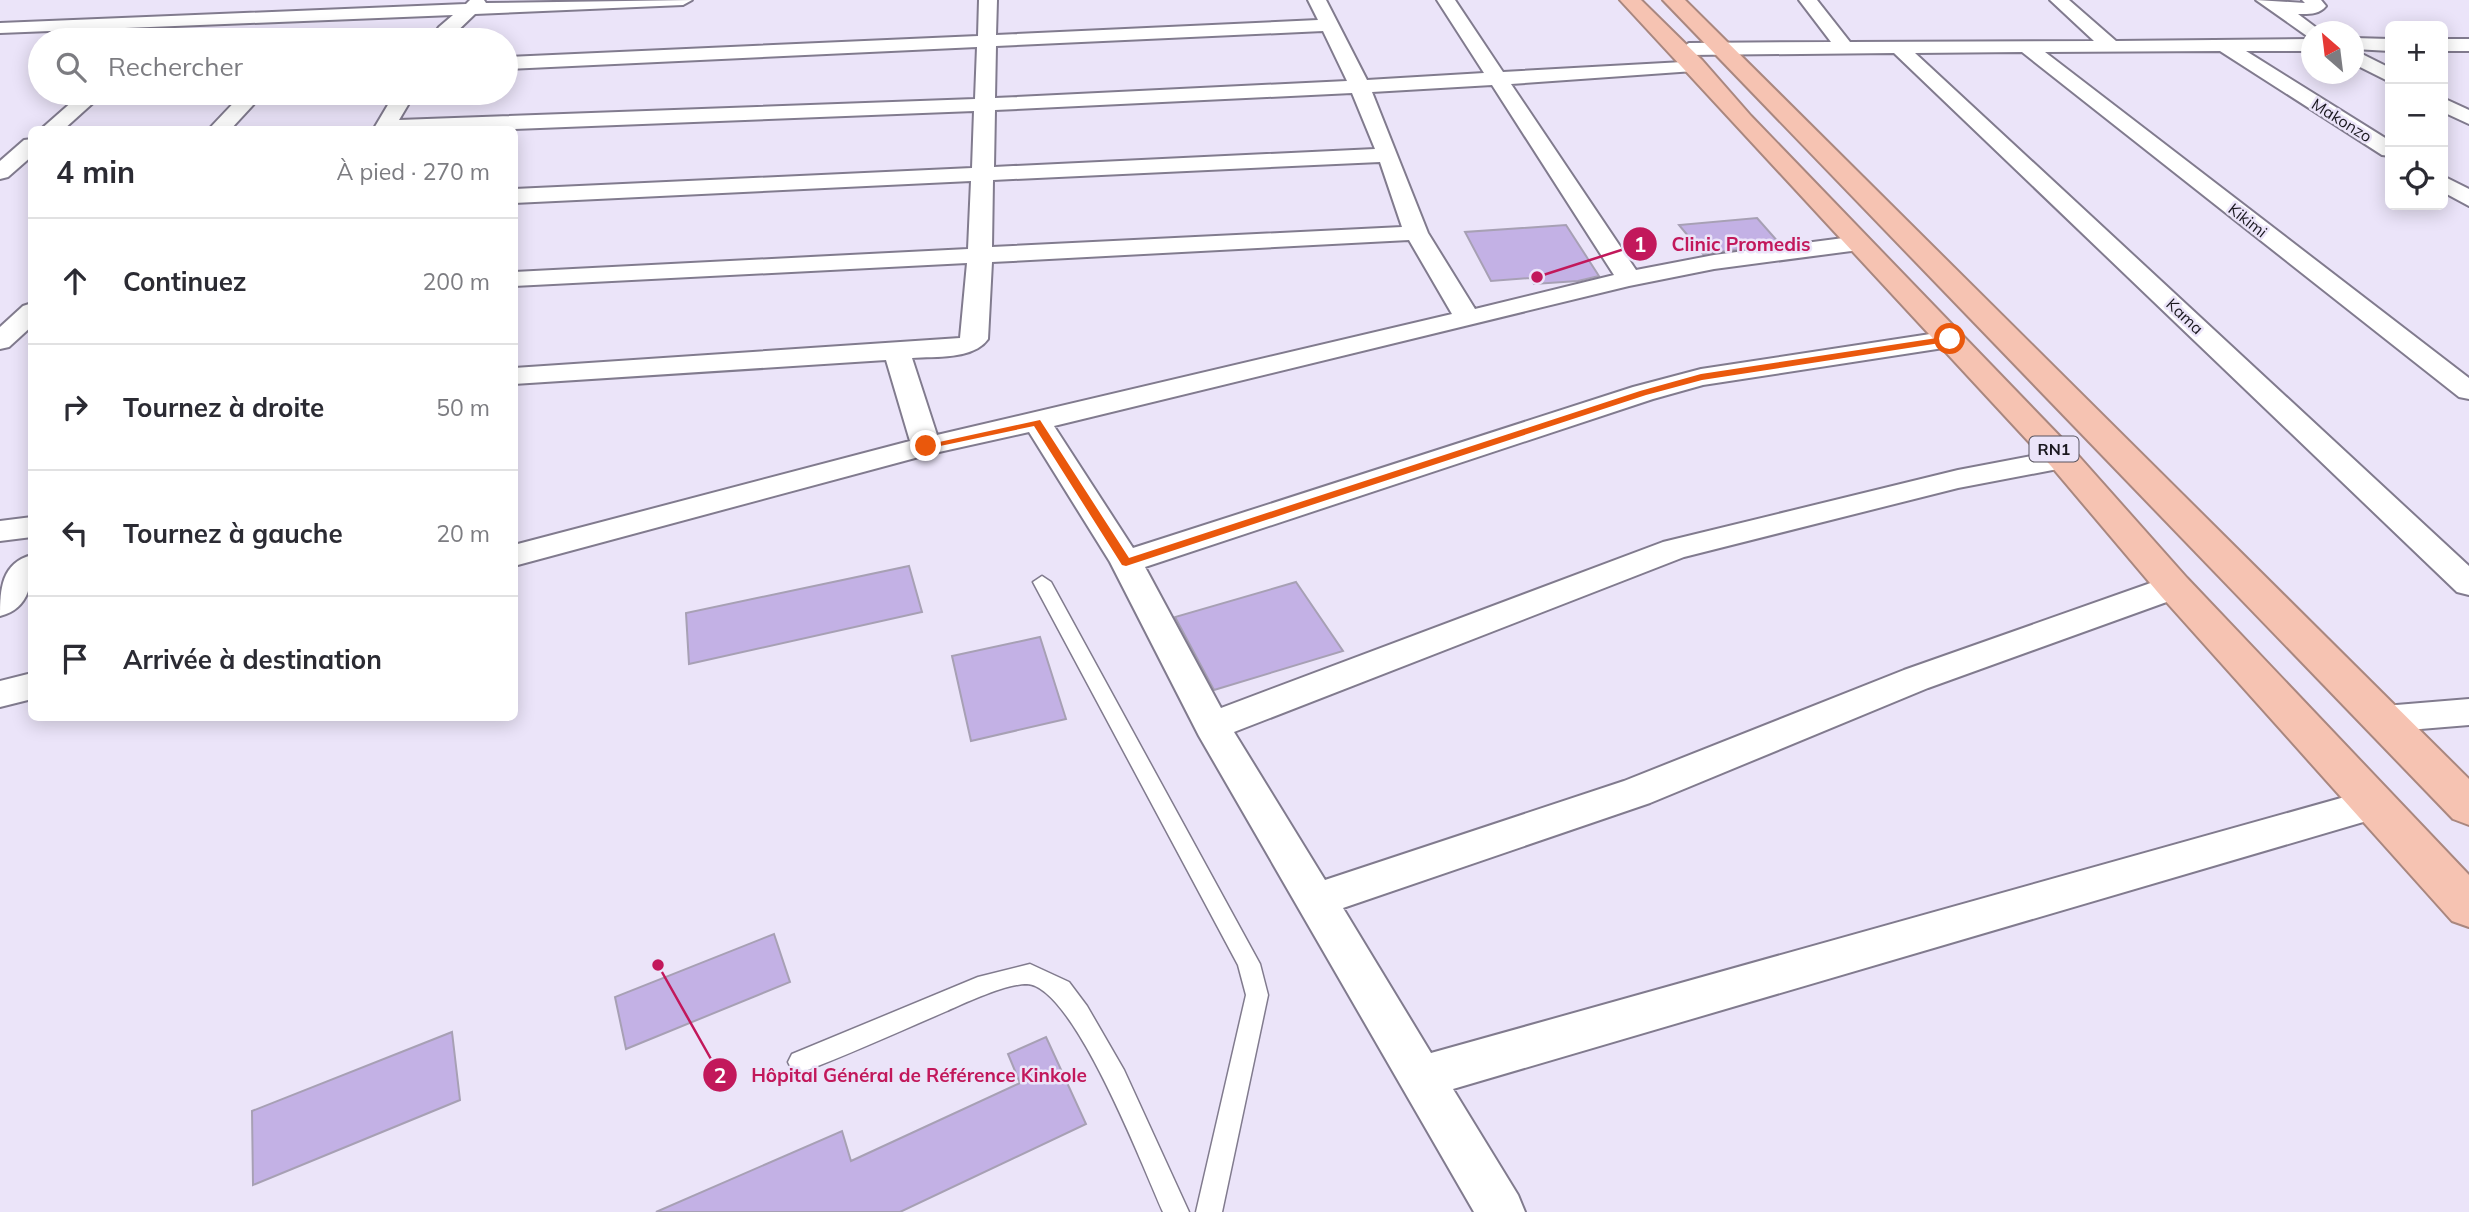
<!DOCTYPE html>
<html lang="fr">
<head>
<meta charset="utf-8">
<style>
  body { margin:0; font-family:Mulish,sans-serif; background:#f2f2f3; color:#2b2b33 }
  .controls { position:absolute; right:21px; top:21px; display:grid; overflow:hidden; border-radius:10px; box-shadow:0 4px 18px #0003 }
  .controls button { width:63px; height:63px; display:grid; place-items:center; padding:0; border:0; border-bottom:2px solid #e1e1e2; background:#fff; color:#2b2b33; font:35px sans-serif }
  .compass { position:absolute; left:2301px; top:21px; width:63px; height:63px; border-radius:50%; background:#fff; box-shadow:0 4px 18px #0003; rotate:332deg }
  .stop { position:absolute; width:21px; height:21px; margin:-16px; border:5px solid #ea580c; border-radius:50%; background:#fff }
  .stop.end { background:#ea580c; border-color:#fff; box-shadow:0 2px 7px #0008 }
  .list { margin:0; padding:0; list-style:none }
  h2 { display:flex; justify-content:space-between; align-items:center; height:91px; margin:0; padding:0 28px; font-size:30px }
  h2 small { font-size:23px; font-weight:400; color:#7c7c81 }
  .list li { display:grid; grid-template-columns:46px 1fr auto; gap:21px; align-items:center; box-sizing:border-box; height:126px; padding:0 28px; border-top:2px solid #e1e1e2 }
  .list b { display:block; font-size:26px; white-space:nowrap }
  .list em { font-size:23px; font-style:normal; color:#7c7c81 }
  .icon { flex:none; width:38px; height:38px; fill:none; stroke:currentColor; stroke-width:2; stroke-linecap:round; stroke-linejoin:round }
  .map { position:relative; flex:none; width:2469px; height:1212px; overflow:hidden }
  .search { position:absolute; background:#fff; box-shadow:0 4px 18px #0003; left:28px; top:28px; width:490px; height:77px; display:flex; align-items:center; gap:18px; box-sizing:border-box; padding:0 24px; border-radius:38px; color:#7c7c81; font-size:26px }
  .panel { position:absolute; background:#fff; box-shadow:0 4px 18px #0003; left:28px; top:126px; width:490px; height:595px; border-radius:10px }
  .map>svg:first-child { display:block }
  .building { fill:#c3b1e5; stroke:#a7a0b4; stroke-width:2 }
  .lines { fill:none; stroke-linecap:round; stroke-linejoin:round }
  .lane-casing { stroke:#817b8e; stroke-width:3 }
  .street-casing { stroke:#817b8e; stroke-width:4 }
  .highway-casing { stroke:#a9877f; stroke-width:4 }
  .lane { fill:#fff; fill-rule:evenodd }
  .street { fill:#fff; fill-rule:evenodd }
  .highway { fill:#f6c3b2; fill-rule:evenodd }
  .route { fill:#ea580c }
  .labels { text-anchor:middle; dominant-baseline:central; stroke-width:5; stroke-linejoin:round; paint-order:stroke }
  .far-street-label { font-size:16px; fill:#1a181f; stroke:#ebe4f9 }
  .shield { fill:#ebe4f9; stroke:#595560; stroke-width:2 }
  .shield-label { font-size:16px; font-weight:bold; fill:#1a181f }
  .leader { fill:none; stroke:#c2185b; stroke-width:2.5 }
  .callout-dot { fill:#c2185b; stroke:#ebe4f9; stroke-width:2.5 }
  .mark-label { font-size:21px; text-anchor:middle; font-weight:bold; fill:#fff }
  .callout-label { font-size:19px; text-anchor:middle; font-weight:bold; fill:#c2185b; stroke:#ebe4f9; stroke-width:5; stroke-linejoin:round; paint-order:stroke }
</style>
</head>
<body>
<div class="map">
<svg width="2469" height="1212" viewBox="0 0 2469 1212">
  <rect width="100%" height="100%" fill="#ebe4f9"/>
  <g class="building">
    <polygon points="1757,218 1780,244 1703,254 1679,225"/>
    <polygon points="1566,225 1599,276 1578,281 1534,284 1530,278 1491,281 1465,232"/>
    <polygon points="909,566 922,612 689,664 686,613"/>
    <polygon points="1296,582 1343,651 1214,690 1175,617"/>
    <polygon points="1040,637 1066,719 971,741 952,656"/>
    <polygon points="774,934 790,982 626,1049 615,997"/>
    <polygon points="452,1032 460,1100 253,1185 252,1111"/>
    <polygon points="1046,1037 1086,1124 900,1212 656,1212 842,1131 851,1161 1020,1083 1008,1054"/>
  </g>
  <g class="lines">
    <defs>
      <g id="lane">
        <polygon points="1042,576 1051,582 1260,964 1268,995 1222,1212 1196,1212 1246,995 1238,965 1033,582"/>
        <path d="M 1030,964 L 1069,982 L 1087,1006 L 1124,1070 L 1189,1212 L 1163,1212 C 1144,1170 1074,986 1027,984 C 1006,984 967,1002 947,1011 C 898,1032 850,1054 800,1073 L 792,1070 L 788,1062 L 792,1054 L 978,977 Z"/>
      </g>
      <g id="street">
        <polygon points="470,0 484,0 486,3 692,0 683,5 475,14 448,40 430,40 439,27 453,15 0,33 0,23 466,4"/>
        <path d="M 979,0 L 997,0 L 996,35 L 1318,20 L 1308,0 L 1326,0 L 1367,80 L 1484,73 L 1437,0 L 1455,0 L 1503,72 L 1701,61 L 1704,65 L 1694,71 L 1511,84 L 1636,270 L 1714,255 L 1859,236 L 1867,238 L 1871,243 L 1867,248 L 1859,250 L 1714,269 L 1629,286 L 1054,426 L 1133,548 L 1633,387 L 1701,369 L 1950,331 L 1959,333 L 1963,339 L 1959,345 L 1950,347 L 1703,385 L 1653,399 L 1145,567 L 1221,708 L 1663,542 L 1958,470 L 2063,450 L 2073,453 L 2078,459 L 2073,465 L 2063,468 L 1958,488 L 1684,557 L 1234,732 L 1325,880 L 1624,781 L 1904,670 L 2162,579 L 2174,576 L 2186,579 L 2190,587 L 2186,595 L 1928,688 L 1650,803 L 1343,908 L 1431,1053 L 2373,789 L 2387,793 L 2392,804 L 2387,815 L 1453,1089 L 1518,1195 L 1525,1212 L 1474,1212 L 1199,736 L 1110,562 L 1029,432 L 930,454 L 514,566 L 514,545 L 910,441 L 886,360 L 514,384 L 514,368 L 960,338 L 967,263 L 514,286 L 514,272 L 968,249 L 971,181 L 514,203 L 514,189 L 972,168 L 974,111 L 488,130 L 373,130 L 395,93 L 415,93 L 399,120 L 975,99 L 977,47 L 506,69 L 506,57 L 978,36 ZM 1323,31 L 1347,81 L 995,98 L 996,46 ZM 1492,85 L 1614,275 L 1475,309 L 1428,233 L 1372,92 ZM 1352,93 L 1375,149 L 994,167 L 995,110 ZM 1380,162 L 1402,227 L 992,247 L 993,180 ZM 1409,240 L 1452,314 L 937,435 L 912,358 C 935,356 973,360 988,339 L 992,262 Z"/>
        <polygon points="1799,0 1817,0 1850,42 2094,41 2050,0 2069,0 2116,41 2312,39 2312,51 2246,51 2390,141 2390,156 2382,155 2220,51 2045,52 2469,378 2469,399 2459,397 2022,52 1915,53 2469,566 2469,595 2457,592 1894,53 1689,55 1680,49 1689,43 1831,42"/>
        <path d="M 2256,0 L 2305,3 L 2302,0 L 2321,0 L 2326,6 C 2319,15 2308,14 2298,14 L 2322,32 L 2312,32 L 2312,37 L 2307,36 Z"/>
        <polygon points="2354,38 2390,39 2390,51 2354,49"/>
        <rect x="2443" y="39" width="26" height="12"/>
        <polygon points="2354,50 2390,68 2390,82 2354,64"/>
        <polygon points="82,93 104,93 63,130 40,130"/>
        <polygon points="243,93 264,93 230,130 208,130"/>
        <polygon points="2443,98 2469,110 2469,124 2443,112"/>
        <polygon points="32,139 32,156 8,177 0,179 0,161 24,140"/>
        <polygon points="2443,176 2469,189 2469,206 2443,192"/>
        <polygon points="32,303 32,326 9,347 0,349 0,327 23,306"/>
        <polygon points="32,517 32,537 0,541 0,521"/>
        <path d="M 32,555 C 32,581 31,608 0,616 C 0,590 1,563 32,555 Z"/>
        <polygon points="32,673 32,699 0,707 0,681"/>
        <polygon points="2469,699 2469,725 2384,732 2371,728 2366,719 2371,710 2384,706"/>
      </g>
      <g id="highway">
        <polygon points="1620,0 1641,0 1702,60 1751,116 2075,452 2187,578 2469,875 2469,927 2452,921 2161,596 2051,466"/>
        <polygon points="1663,0 1685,0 2469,779 2469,825 2453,819"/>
      </g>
    </defs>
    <use href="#lane" class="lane-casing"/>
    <use href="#street" class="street-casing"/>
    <use href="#highway" class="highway-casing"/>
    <use href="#lane" class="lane"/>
    <use href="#street" class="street"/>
    <use href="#highway" class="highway"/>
  </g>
  <polygon class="route" points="1950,336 1953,337 1953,341 1702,380 1646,395 1126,566 1122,565 1034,426 926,449 921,446 1040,420 1129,558 1640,391 1701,374"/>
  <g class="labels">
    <g class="far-street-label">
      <text transform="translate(2342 120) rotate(32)">Makonzo</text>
      <text transform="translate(2248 220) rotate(38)">Kikimi</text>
      <text transform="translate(2185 316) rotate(43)">Kama</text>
    </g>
    <rect class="shield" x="2029.5" y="436.5" width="49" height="25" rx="5"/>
    <g class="shield-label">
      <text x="2054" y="449">RN1</text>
    </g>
  </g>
  <path class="leader" d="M1537 277L1640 244M658 965L720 1075"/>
  <g class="callout-dot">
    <circle cx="1537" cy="277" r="7"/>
    <circle cx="658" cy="965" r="7"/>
    <circle cx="1640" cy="244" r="18"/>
    <circle cx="720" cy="1075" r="18"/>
  </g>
  <g class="mark-label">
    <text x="1640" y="252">1</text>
    <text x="720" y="1083">2</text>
  </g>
  <g class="callout-label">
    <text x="1741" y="251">Clinic Promedis</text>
    <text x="919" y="1082">Hôpital Général de Référence Kinkole</text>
  </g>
</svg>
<div class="controls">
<button>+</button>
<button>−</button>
<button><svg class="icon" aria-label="locate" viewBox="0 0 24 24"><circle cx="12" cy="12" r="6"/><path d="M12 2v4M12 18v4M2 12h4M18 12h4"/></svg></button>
</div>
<svg class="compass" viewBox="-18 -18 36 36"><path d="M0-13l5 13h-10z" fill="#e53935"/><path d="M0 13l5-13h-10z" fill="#7c7c81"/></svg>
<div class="stop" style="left:1950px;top:339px"></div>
<div class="stop end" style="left:926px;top:446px"></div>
<div class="search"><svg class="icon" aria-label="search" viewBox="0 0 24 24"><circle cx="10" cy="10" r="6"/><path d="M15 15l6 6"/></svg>Rechercher</div>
<section class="panel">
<h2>4 min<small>À pied · 270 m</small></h2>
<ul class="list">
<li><svg class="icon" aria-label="ahead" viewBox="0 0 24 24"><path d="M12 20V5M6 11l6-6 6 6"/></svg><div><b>Continuez</b></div><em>200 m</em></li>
<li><svg class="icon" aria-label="right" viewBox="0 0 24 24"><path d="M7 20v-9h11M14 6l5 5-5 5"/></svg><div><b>Tournez à droite</b></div><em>50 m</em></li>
<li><svg class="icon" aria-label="left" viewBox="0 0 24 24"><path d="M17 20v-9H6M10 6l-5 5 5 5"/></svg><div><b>Tournez à gauche</b></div><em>20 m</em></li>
<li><svg class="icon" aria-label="arrive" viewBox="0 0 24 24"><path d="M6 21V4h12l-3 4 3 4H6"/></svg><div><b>Arrivée à destination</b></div></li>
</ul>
</section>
</div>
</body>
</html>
